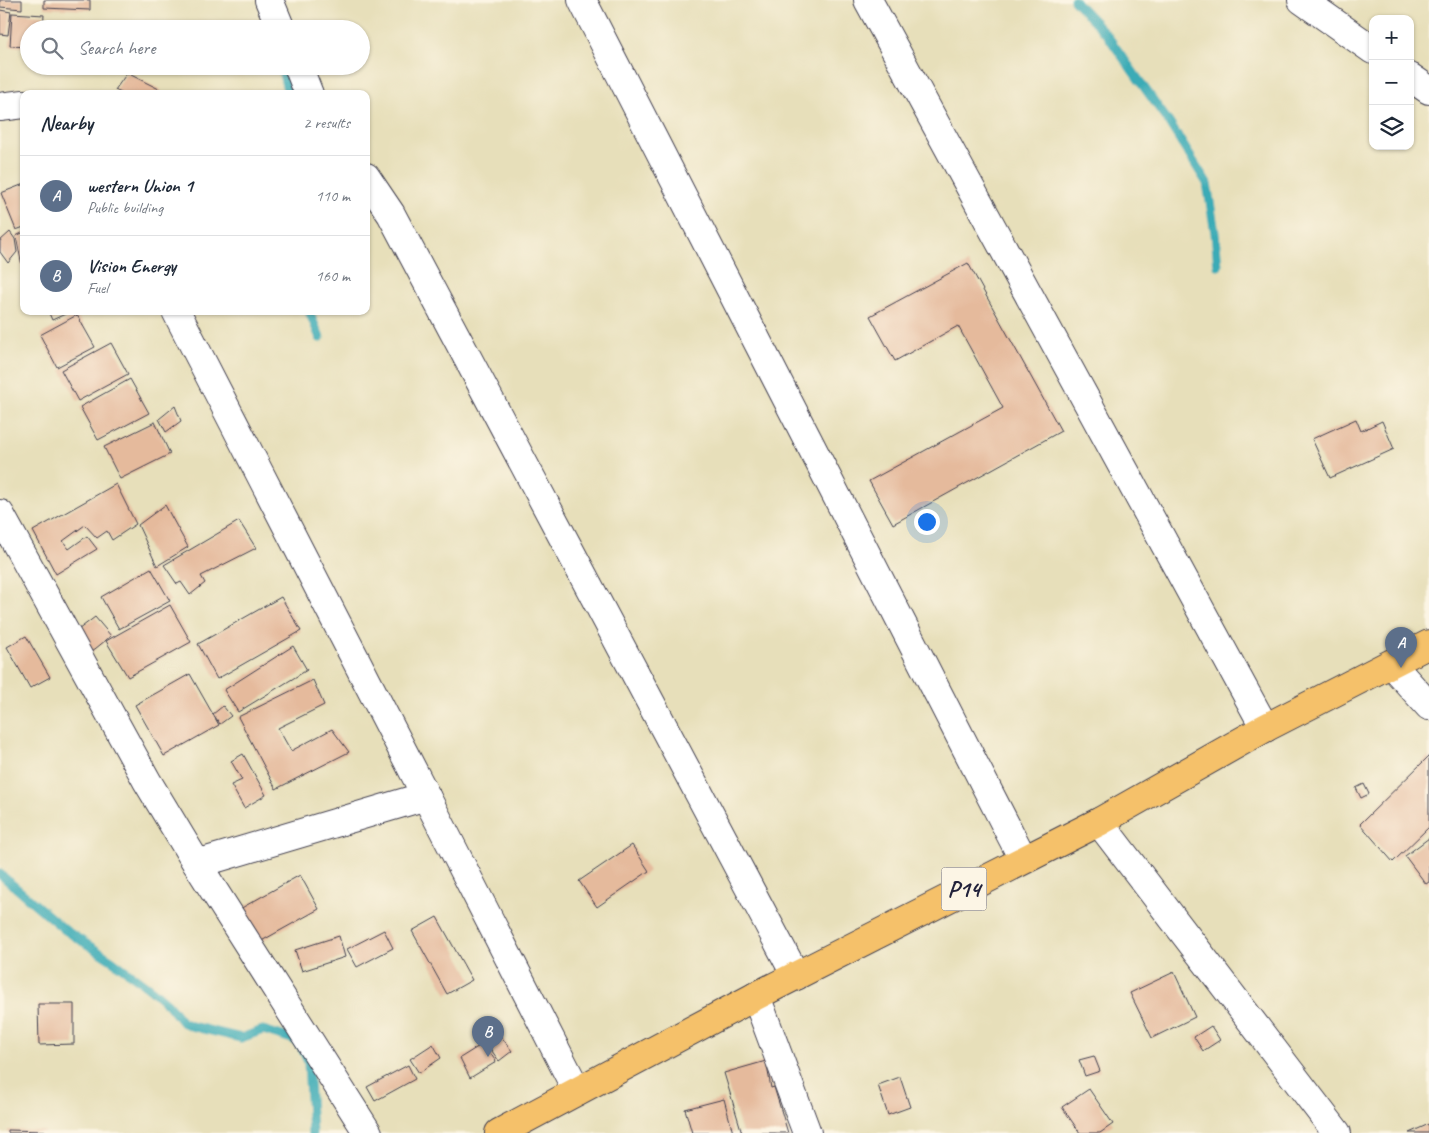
<!DOCTYPE html>
<html lang="en">
<head>
<meta charset="utf-8">
<style>
  body { margin:0; font-family:Caveat,sans-serif; background:#f6f6f7; color:#1f2937 }
  .controls { position:absolute; right:15px; top:15px; display:grid; overflow:hidden; border-radius:10px; box-shadow:0 1px 4px #0004 }
  .controls button { width:45px; height:45px; display:grid; place-items:center; padding:0; border:0; border-bottom:1px solid #e0e1e3; background:#fff; color:#1f2937; font:25px sans-serif }
  .you { position:absolute; left:926px; top:521px; width:18px; height:18px; margin:-12px; border:4px solid #fff; border-radius:50%; background:#1a73e8; box-shadow:0 0 0 8px #1a73e833 }
  .badge { display:grid; place-items:center; width:32px; height:32px; border-radius:50%; background:#d1495b; color:#fff; font-size:16px; font-weight:700 }
  .pin { position:absolute; translate:-50% -41px; filter:drop-shadow(0 1px 2px #0008) }
  .pin::after { content:''; position:absolute; top:26px; width:18px; height:15px; background:inherit; clip-path:polygon(0 0,100% 0,50% 100%) }
  .list { margin:0; padding:0; list-style:none }
  h2 { display:flex; justify-content:space-between; align-items:center; height:65px; margin:0; padding:0 20px; font-size:21px }
  h2 small { font-size:16px; font-weight:400; color:#747a83 }
  .list li { display:grid; grid-template-columns:32px 1fr auto; gap:15px; align-items:center; box-sizing:border-box; height:80px; padding:0 20px; border-top:1px solid #e0e1e3 }
  .list b { display:block; font-size:19px; white-space:nowrap }
  .list p { margin:0; font-size:16px; white-space:nowrap; color:#747a83 }
  .list em { font-size:16px; font-style:normal; color:#747a83 }
  .icon { flex:none; width:28px; height:28px; fill:none; stroke:currentColor; stroke-width:2; stroke-linecap:round; stroke-linejoin:round }
  .map { position:relative; flex:none; width:1429px; height:1133px; overflow:hidden }
  .search { position:absolute; background:#fff; box-shadow:0 1px 4px #0004; left:20px; top:20px; width:350px; height:55px; display:flex; align-items:center; gap:12px; box-sizing:border-box; padding:0 18px; border-radius:28px; color:#747a83; font-size:19px }
  .panel { position:absolute; background:#fff; box-shadow:0 1px 4px #0004; left:20px; top:90px; width:350px; height:225px; border-radius:10px }
  .map>svg:first-child { display:block }
  .lines { fill:none; stroke-linecap:round; stroke-linejoin:round }
  .stream { stroke:#3aabb6; stroke-width:9 }
  .building { fill:#e5ba9c }
  .minor-casing { stroke:#403e4e; stroke-width:30 }
  .major-casing { stroke:#403e4e; stroke-width:30 }
  .minor { stroke:#fff; stroke-width:28 }
  .major { stroke:#f5c16b; stroke-width:28 }
  .labels { text-anchor:middle; dominant-baseline:central; stroke-width:4; stroke-linejoin:round; paint-order:stroke }
  .shield { fill:#fcf5e5; stroke:#63616e; stroke-width:1 }
  .shield-label { font-size:24px; font-weight:bold; fill:#22223b }
</style>
</head>
<body>
<div class="map">
<svg width="1429" height="1133" viewBox="0 0 1429 1133">
  <rect width="100%" height="100%" fill="#fcf5e5"/>
  <filter id="ink" filterUnits="userSpaceOnUse"><feTurbulence type="fractalNoise" baseFrequency=".02" numOctaves="2"/><feDisplacementMap in="SourceGraphic" scale="10" xChannelSelector="R" yChannelSelector="G"/><feConvolveMatrix kernelMatrix="1 2 1 2 8 2 1 2 1" color-interpolation-filters="sRGB"/></filter>
  <filter id="wash" filterUnits="userSpaceOnUse"><feTurbulence type="fractalNoise" baseFrequency=".0096" numOctaves="4" result="noise"/><feDisplacementMap in="SourceGraphic" scale="20" xChannelSelector="R" yChannelSelector="G"/><feGaussianBlur stdDeviation="1.12" result="paint"/><feColorMatrix in="noise" values="0 0 0 0 0 0 0 0 0 0 0 0 0 0 0 0 0 1.4 0 .05"/><feComposite in="paint" operator="in"/></filter>
  <g filter="url(#wash)">
    <rect width="100%" height="100%" fill="#e7dfba"/>
    <g class="lines">
      <g class="stream">
        <polyline points="1074,0 1107,35 1168,121 1207,183 1215,233 1218,266"/>
        <polyline points="281,66 288,94"/>
        <polyline points="309,311 320,338"/>
        <polyline points="0,874 65,930 113,961 152,990 168,1004 182,1022 191,1026 241,1038 263,1030 295,1040 301,1046 308,1062 312,1133"/>
      </g>
    </g>
    <g id="blocks">
      <g class="building">
        <polygon points="0,0 22,0 22,9 0,7"/>
        <polygon points="44,0 90,0 90,10 44,8"/>
        <polygon points="0,10 11,12 8,35 0,34"/>
        <polygon points="12,13 44,15 43,29 29,29 29,47 10,46"/>
        <polygon points="127,73 161,90 158,94 123,94 115,90"/>
        <polygon points="24,184 24,227 16,230 1,193"/>
        <polygon points="10,232 15,239 17,252 8,263 0,252 0,241"/>
        <polygon points="24,232 24,270 23,270 16,236"/>
        <polygon points="968,263 1061,431 893,524 869,481 1003,408 958,326 895,361 870,316"/>
        <polygon points="48,311 72,311 52,320"/>
        <polygon points="77,315 95,347 57,367 40,335"/>
        <polygon points="111,343 128,374 78,401 61,370"/>
        <polygon points="130,379 149,413 98,440 80,407"/>
        <polygon points="175,406 181,421 166,432 159,419"/>
        <polygon points="1356,419 1361,431 1382,421 1394,449 1330,478 1312,439"/>
        <polygon points="155,422 170,454 120,479 104,447"/>
        <polygon points="116,484 136,524 112,540 107,531 97,538 85,525 63,541 69,549 87,536 97,549 56,574 33,531"/>
        <polygon points="165,505 188,547 157,566 138,525"/>
        <polygon points="239,521 256,548 201,576 205,583 190,595 181,582 177,584 164,565"/>
        <polygon points="151,568 170,601 119,629 101,597"/>
        <polygon points="281,597 301,631 217,679 198,644"/>
        <polygon points="170,605 191,642 128,677 106,641"/>
        <polygon points="95,617 111,636 90,653 74,633"/>
        <polygon points="26,636 50,677 30,688 7,647"/>
        <polygon points="293,646 307,670 238,712 224,690"/>
        <polygon points="190,674 219,725 164,756 135,705"/>
        <polygon points="313,680 324,705 278,728 291,751 332,729 349,752 276,789 238,717"/>
        <polygon points="223,706 231,716 220,724 213,714"/>
        <polygon points="243,754 266,795 244,808 231,785 242,780 231,761"/>
        <polygon points="1429,756 1429,827 1393,862 1360,824"/>
        <polygon points="1364,784 1369,794 1361,798 1356,788"/>
        <polygon points="1429,838 1429,882 1426,884 1405,856"/>
        <polygon points="632,845 649,871 597,907 579,881"/>
        <polygon points="300,875 319,909 256,944 238,910"/>
        <polygon points="437,917 472,980 447,994 412,931"/>
        <polygon points="384,930 393,948 357,967 347,949"/>
        <polygon points="339,936 345,957 302,971 295,950"/>
        <polygon points="1174,972 1195,1017 1152,1038 1130,993"/>
        <polygon points="38,1004 74,1004 74,1044 39,1045"/>
        <polygon points="1211,1026 1220,1040 1203,1051 1194,1037"/>
        <polygon points="500,1035 512,1051 499,1061 487,1044"/>
        <polygon points="484,1043 496,1062 470,1078 460,1058"/>
        <polygon points="433,1044 441,1058 419,1073 410,1059"/>
        <polygon points="1094,1056 1100,1071 1085,1076 1079,1060"/>
        <polygon points="766,1061 771,1088 774,1087 788,1133 742,1133 724,1073"/>
        <polygon points="408,1065 415,1079 375,1101 367,1087"/>
        <polygon points="900,1077 910,1107 888,1115 878,1085"/>
        <polygon points="1089,1089 1113,1124 1100,1133 1080,1133 1062,1107"/>
        <polygon points="724,1099 733,1133 692,1133 685,1109"/>
        <polygon points="1429,1124 1429,1133 1409,1133"/>
        <polygon points="8,1130 45,1131 45,1133 8,1133"/>
      </g>
    </g>
  </g>
  <g filter="url(#ink)">
    <use href="#blocks" fill-opacity="0" stroke="#403e4e" stroke-width="1"/>
    <g class="lines">
      <defs>
        <g id="minor">
          <polyline points="269,0 281,29"/>
          <polyline points="582,0 1023,859"/>
          <polyline points="868,0 1265,728"/>
          <polyline points="1302,0 1373,50"/>
          <polyline points="298,66 309,94"/>
          <polyline points="1410,77 1429,90"/>
          <polyline points="0,107 24,104"/>
          <polyline points="366,177 391,214 796,976"/>
          <polyline points="176,311 426,796 577,1091"/>
          <polyline points="0,514 147,781 197,864 368,1133"/>
          <polyline points="1392,665 1429,706"/>
          <polyline points="1099,822 1337,1133"/>
          <polyline points="197,864 426,796"/>
          <polyline points="756,996 807,1133"/>
        </g>
        <polyline id="major" points="499,1133 756,996 1099,822 1265,728 1429,644"/>
      </defs>
      <use href="#minor" class="minor-casing"/>
      <use href="#major" class="major-casing"/>
      <use href="#minor" class="minor"/>
      <use href="#major" class="major"/>
    </g>
  </g>
  <g class="labels">
    <rect class="shield" x="941.5" y="867.5" width="45" height="43" rx="4"/>
    <g class="shield-label">
      <text x="964" y="889">P14</text>
    </g>
  </g>
</svg>
<div class="controls">
<button>+</button>
<button>−</button>
<button><svg class="icon" aria-label="layers" viewBox="0 0 24 24"><path d="M12 4l9 5-9 5-9-5zM3 14l9 5 9-5"/></svg></button>
</div>
<div class="you"></div>
<div class="pin badge" style="left:1401px;top:668px;background:#5c6f8a">A</div>
<div class="pin badge" style="left:488px;top:1057px;background:#5c6f8a">B</div>
<div class="search"><svg class="icon" aria-label="search" viewBox="0 0 24 24"><circle cx="10" cy="10" r="6"/><path d="M15 15l6 6"/></svg>Search here</div>
<section class="panel">
<h2>Nearby<small>2 results</small></h2>
<ul class="list">
<li><span class="badge" style="background:#5c6f8a">A</span><div><b>western Union 1</b><p>Public building</p></div><em>110 m</em></li>
<li><span class="badge" style="background:#5c6f8a">B</span><div><b>Vision Energy</b><p>Fuel</p></div><em>160 m</em></li>
</ul>
</section>
</div>
</body>
</html>
